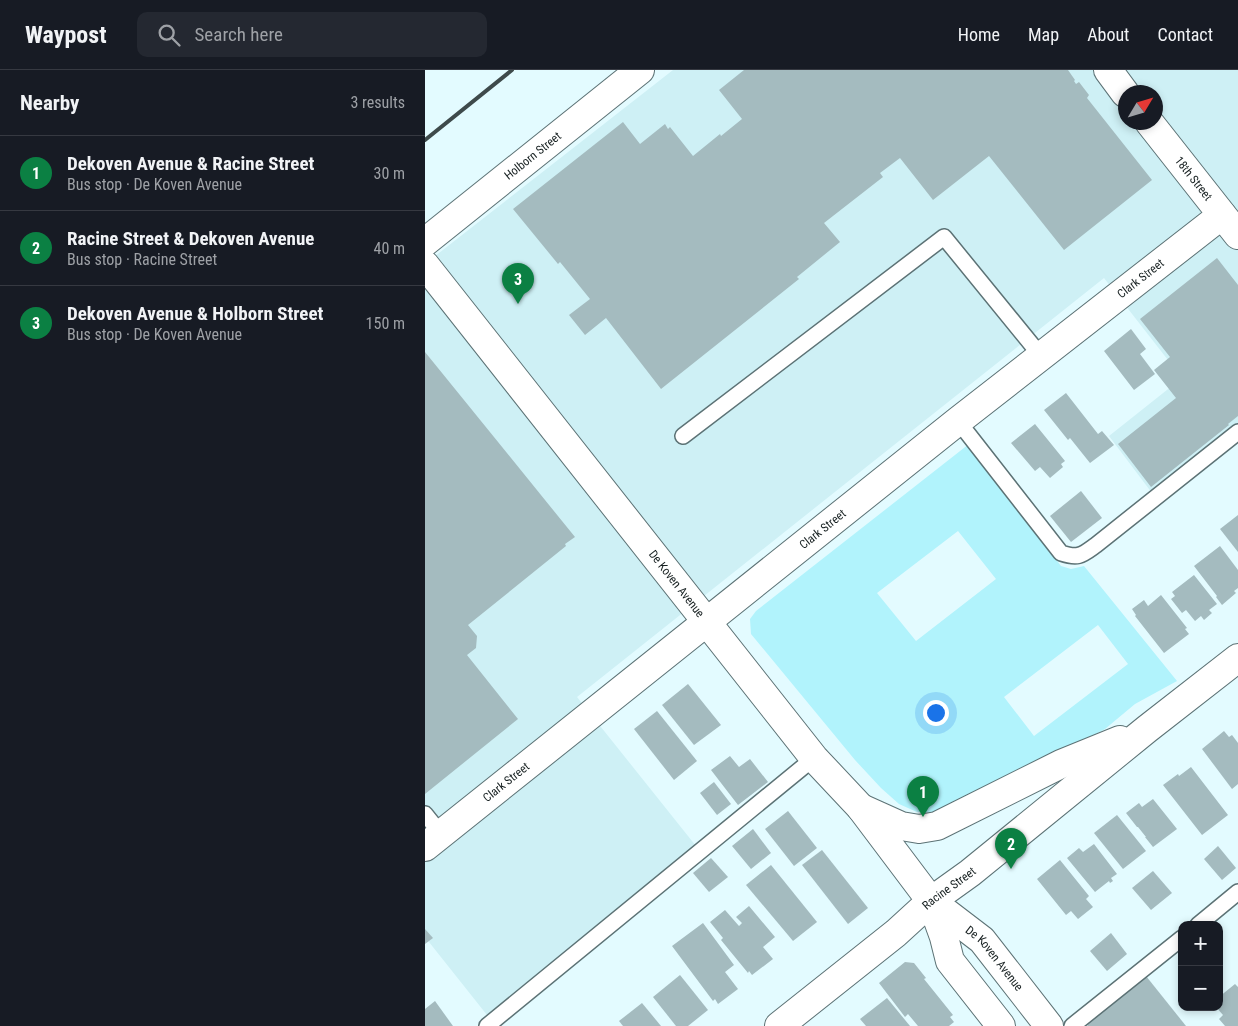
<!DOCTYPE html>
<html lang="en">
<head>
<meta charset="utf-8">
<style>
  body { margin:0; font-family:"Roboto Condensed",sans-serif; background:#242831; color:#f1f3f6 }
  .controls { position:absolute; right:15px; bottom:15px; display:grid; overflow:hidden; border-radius:10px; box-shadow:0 2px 8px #0003 }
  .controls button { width:45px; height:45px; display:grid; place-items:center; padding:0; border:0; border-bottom:1px solid #363941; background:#171b24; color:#f1f3f6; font:25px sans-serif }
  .compass { position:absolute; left:693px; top:15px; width:45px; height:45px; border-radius:50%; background:#171b24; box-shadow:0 2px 8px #0003; rotate:52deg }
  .you { position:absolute; left:510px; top:642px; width:18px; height:18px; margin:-12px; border:4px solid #fff; border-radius:50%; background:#1a73e8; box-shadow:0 0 0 8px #1a73e833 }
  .badge { display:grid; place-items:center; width:32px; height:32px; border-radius:50%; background:#0b8043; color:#fff; font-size:16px; font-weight:700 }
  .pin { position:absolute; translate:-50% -41px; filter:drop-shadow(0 1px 2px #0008) }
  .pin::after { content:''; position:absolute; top:26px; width:18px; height:15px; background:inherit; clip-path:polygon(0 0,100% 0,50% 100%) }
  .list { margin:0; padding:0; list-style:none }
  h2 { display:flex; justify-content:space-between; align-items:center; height:65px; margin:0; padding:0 20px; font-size:21px }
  h2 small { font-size:16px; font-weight:400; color:#9ea1a6 }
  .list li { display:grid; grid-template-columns:32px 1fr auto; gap:15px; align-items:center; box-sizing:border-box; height:75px; padding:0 20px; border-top:1px solid #363941 }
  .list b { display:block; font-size:19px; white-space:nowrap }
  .list p { margin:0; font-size:16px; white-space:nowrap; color:#9ea1a6 }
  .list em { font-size:16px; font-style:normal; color:#9ea1a6 }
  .icon { flex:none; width:28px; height:28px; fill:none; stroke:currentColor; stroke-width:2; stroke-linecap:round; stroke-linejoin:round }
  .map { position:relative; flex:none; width:813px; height:956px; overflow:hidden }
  header { display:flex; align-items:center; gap:30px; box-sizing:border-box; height:70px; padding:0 25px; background:#171b24; border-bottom:1px solid #363941 }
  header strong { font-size:24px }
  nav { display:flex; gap:28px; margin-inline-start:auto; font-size:18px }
  .search { width:350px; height:45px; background:#242831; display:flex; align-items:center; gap:12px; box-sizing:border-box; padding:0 18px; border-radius:10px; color:#9ea1a6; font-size:19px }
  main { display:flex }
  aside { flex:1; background:#171b24 }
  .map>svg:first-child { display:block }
  .built { fill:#cef0f5; fill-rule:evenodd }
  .green { fill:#b1f3fc; fill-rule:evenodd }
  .building { fill:#a4bbbf }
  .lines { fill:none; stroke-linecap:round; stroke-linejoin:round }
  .service-casing { stroke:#5c7275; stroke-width:18 }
  .minor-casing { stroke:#5c7275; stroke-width:30 }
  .tertiary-casing { stroke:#5c7275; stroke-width:30 }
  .primary-casing { stroke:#5c7275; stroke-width:30 }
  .service { stroke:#fff; stroke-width:15 }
  .minor { stroke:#fff; stroke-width:28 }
  .tertiary { stroke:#fff; stroke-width:28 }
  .primary { stroke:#fff; stroke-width:28 }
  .rail { stroke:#3e4a4b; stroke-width:4 }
  .labels { text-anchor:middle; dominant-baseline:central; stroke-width:5; stroke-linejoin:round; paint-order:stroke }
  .street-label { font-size:12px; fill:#172021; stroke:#e3fbff }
</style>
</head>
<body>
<header>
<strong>Waypost</strong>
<div class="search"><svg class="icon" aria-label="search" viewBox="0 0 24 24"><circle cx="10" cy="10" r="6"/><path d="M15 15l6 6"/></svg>Search here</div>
<nav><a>Home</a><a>Map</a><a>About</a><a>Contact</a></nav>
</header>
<main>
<aside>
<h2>Nearby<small>3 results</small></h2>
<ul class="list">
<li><span class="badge">1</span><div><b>Dekoven Avenue &amp; Racine Street</b><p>Bus stop · De Koven Avenue</p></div><em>30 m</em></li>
<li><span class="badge">2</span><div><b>Racine Street &amp; Dekoven Avenue</b><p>Bus stop · Racine Street</p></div><em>40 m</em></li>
<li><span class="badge">3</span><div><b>Dekoven Avenue &amp; Holborn Street</b><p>Bus stop · De Koven Avenue</p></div><em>150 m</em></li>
</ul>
</aside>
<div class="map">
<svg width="813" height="956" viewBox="0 0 813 956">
  <rect width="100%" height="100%" fill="#e3fbff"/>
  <path class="built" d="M 248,0 L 813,0 L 813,355 L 727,423 L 684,366 L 757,308 L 679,208 L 152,627 L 271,776 L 62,945 L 0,867 L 0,194 ZM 700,22 L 730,22 L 730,52 L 700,52 Z"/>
  <path class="green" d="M 544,374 L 636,496 L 646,499 L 659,496 L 752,611 L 710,634 L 680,659 L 541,734 L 510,743 L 492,742 L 474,734 L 456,718 L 430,690 L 326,564 L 325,549 L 331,541 ZM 533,461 L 571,509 L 491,571 L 452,523 ZM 673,555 L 703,594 L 609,666 L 579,627 Z"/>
  <g class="building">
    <polygon points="319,0 643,0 650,10 649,11 651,14 654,12 664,25 662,28 727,110 639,180 564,86 508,130 475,88 455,103 458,107 399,153 415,172 372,207 374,209 236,319 181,248 160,265 144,245 165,229 135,192 133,194 88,139 198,52 215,74 240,54 243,59 245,57 268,86 295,64 296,66 317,49 294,20"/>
    <polygon points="792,188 813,215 813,346 803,354 804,355 726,417 693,374 751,328 729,300 745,287 715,249"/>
    <polygon points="706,259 721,279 715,284 730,304 709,320 679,281"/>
    <polygon points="0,282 150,467 140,474 141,476 43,555 52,566 51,578 42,585 93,649 0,724"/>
    <polygon points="641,323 673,364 677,361 689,375 665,393 645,368 643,370 619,340"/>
    <polygon points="610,354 640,391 636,394 638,397 625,408 615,397 610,401 586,373"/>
    <polygon points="656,421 677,448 646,472 625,446"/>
    <polygon points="813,445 813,482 795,459"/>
    <polygon points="795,476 813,500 813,518 809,521 811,523 797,535 791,527 792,526 769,496"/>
    <polygon points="769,505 792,534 784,540 787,543 779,550 776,546 770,551 761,540 757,543 746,529 750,526 747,522"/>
    <polygon points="736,525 762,558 760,559 764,564 739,583 710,546 711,545 707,539 719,530 723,536"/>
    <polygon points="263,614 296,655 269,675 237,635"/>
    <polygon points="232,641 272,691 249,710 209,659"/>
    <polygon points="799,661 804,667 807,665 813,673 813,714 807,719 777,679"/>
    <polygon points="305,686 314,697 325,689 343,712 313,735 286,700"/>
    <polygon points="766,697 803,745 777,765 738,715 753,704 754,706"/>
    <polygon points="289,712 306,734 292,745 275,723"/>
    <polygon points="728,729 752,759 728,777 720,767 721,767 713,757 712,757 701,743 714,733 717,737"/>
    <polygon points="363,741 392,778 369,796 340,759"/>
    <polygon points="692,745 721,781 698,799 669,763"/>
    <polygon points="328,759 346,783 326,799 307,776"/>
    <polygon points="669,774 692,804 686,808 688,811 685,813 684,811 670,822 642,788 654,778 658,782"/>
    <polygon points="793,776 811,798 797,810 779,789"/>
    <polygon points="397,780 443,838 423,854 377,795"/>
    <polygon points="286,788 303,807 284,822 268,803"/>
    <polygon points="635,790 664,826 661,829 668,837 653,849 646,841 641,845 612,809"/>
    <polygon points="346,795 392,852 368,871 321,815"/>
    <polygon points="728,801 747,823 726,840 707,818"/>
    <polygon points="324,836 350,867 338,877 348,889 327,905 324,901 323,903 296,870 298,868 285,852 300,840 314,856 317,853 311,847"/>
    <polygon points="278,853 309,895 300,902 313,919 293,934 290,929 288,931 247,876"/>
    <polygon points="0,859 8,868 0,874"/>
    <polygon points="686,863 702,884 682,901 665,881"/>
    <polygon points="480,892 489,893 501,908 499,909 528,945 525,947 529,952 524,956 493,956 483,944 480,947 454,913"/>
    <polygon points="255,905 283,940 263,956 251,956 228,927"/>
    <polygon points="721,906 761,956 663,956 661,954"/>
    <polygon points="810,914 813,917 813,956 800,956 794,949 798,945 791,937 794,937 794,927"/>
    <polygon points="462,928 485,956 441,956 435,949"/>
    <polygon points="10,931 28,956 0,956 0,939"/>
    <polygon points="217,933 236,956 198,956 194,951"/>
  </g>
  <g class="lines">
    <defs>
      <g id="service">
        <path d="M 533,351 L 636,483 C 654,489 657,485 671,475 L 813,362"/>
        <polyline points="258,366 519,167 616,286"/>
        <polyline points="0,744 16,764"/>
        <polyline points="773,855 813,822"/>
        <polyline points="62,956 389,688"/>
        <polyline points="647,956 757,868"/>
      </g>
      <g id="minor">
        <polyline points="683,0 700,23"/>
        <path id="s1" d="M 724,52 L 813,165"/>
        <path id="s2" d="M 0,172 L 215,0"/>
        <path id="s3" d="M 0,777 L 533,351 L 797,145"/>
      </g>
      <g id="tertiary">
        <path id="s4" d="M 0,195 L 389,688 L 436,738 L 506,831 L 519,867 L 525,891 L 576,956"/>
        <path id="s5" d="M 506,831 L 557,870 L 624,956"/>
      </g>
      <g id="primary">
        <polyline points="436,738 476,756 494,759 512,756 636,694 695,670"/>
        <path id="s6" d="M 354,956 L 471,863 L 506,831 L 545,803 L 722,659 L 813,588"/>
      </g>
    </defs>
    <use href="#service" class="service-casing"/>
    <use href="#minor" class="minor-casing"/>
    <use href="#tertiary" class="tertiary-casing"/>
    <use href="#primary" class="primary-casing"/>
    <use href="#service" class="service"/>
    <use href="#minor" class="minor"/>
    <use href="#tertiary" class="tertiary"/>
    <use href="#primary" class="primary"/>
    <polyline class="rail" points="0,70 87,0"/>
  </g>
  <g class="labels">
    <g class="street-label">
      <text stroke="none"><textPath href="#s2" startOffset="138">Holborn Street</textPath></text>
      <text stroke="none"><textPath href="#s1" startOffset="72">18th Street</textPath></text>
      <text stroke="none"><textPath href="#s3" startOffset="914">Clark Street</textPath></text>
      <text stroke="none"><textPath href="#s3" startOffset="509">Clark Street</textPath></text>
      <text stroke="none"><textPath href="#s4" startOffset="406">De Koven Avenue</textPath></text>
      <text stroke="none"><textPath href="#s3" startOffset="104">Clark Street</textPath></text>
      <text stroke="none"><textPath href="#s6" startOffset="219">Racine Street</textPath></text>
      <text stroke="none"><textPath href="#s5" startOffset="86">De Koven Avenue</textPath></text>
    </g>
  </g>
</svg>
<div class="controls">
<button>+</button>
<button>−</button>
</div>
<svg class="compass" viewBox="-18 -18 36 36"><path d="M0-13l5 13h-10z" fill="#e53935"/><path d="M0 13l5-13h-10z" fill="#9ea1a6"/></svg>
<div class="you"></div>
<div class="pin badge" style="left:498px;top:747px">1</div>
<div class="pin badge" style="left:586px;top:799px">2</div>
<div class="pin badge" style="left:93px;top:234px">3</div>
</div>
</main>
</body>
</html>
